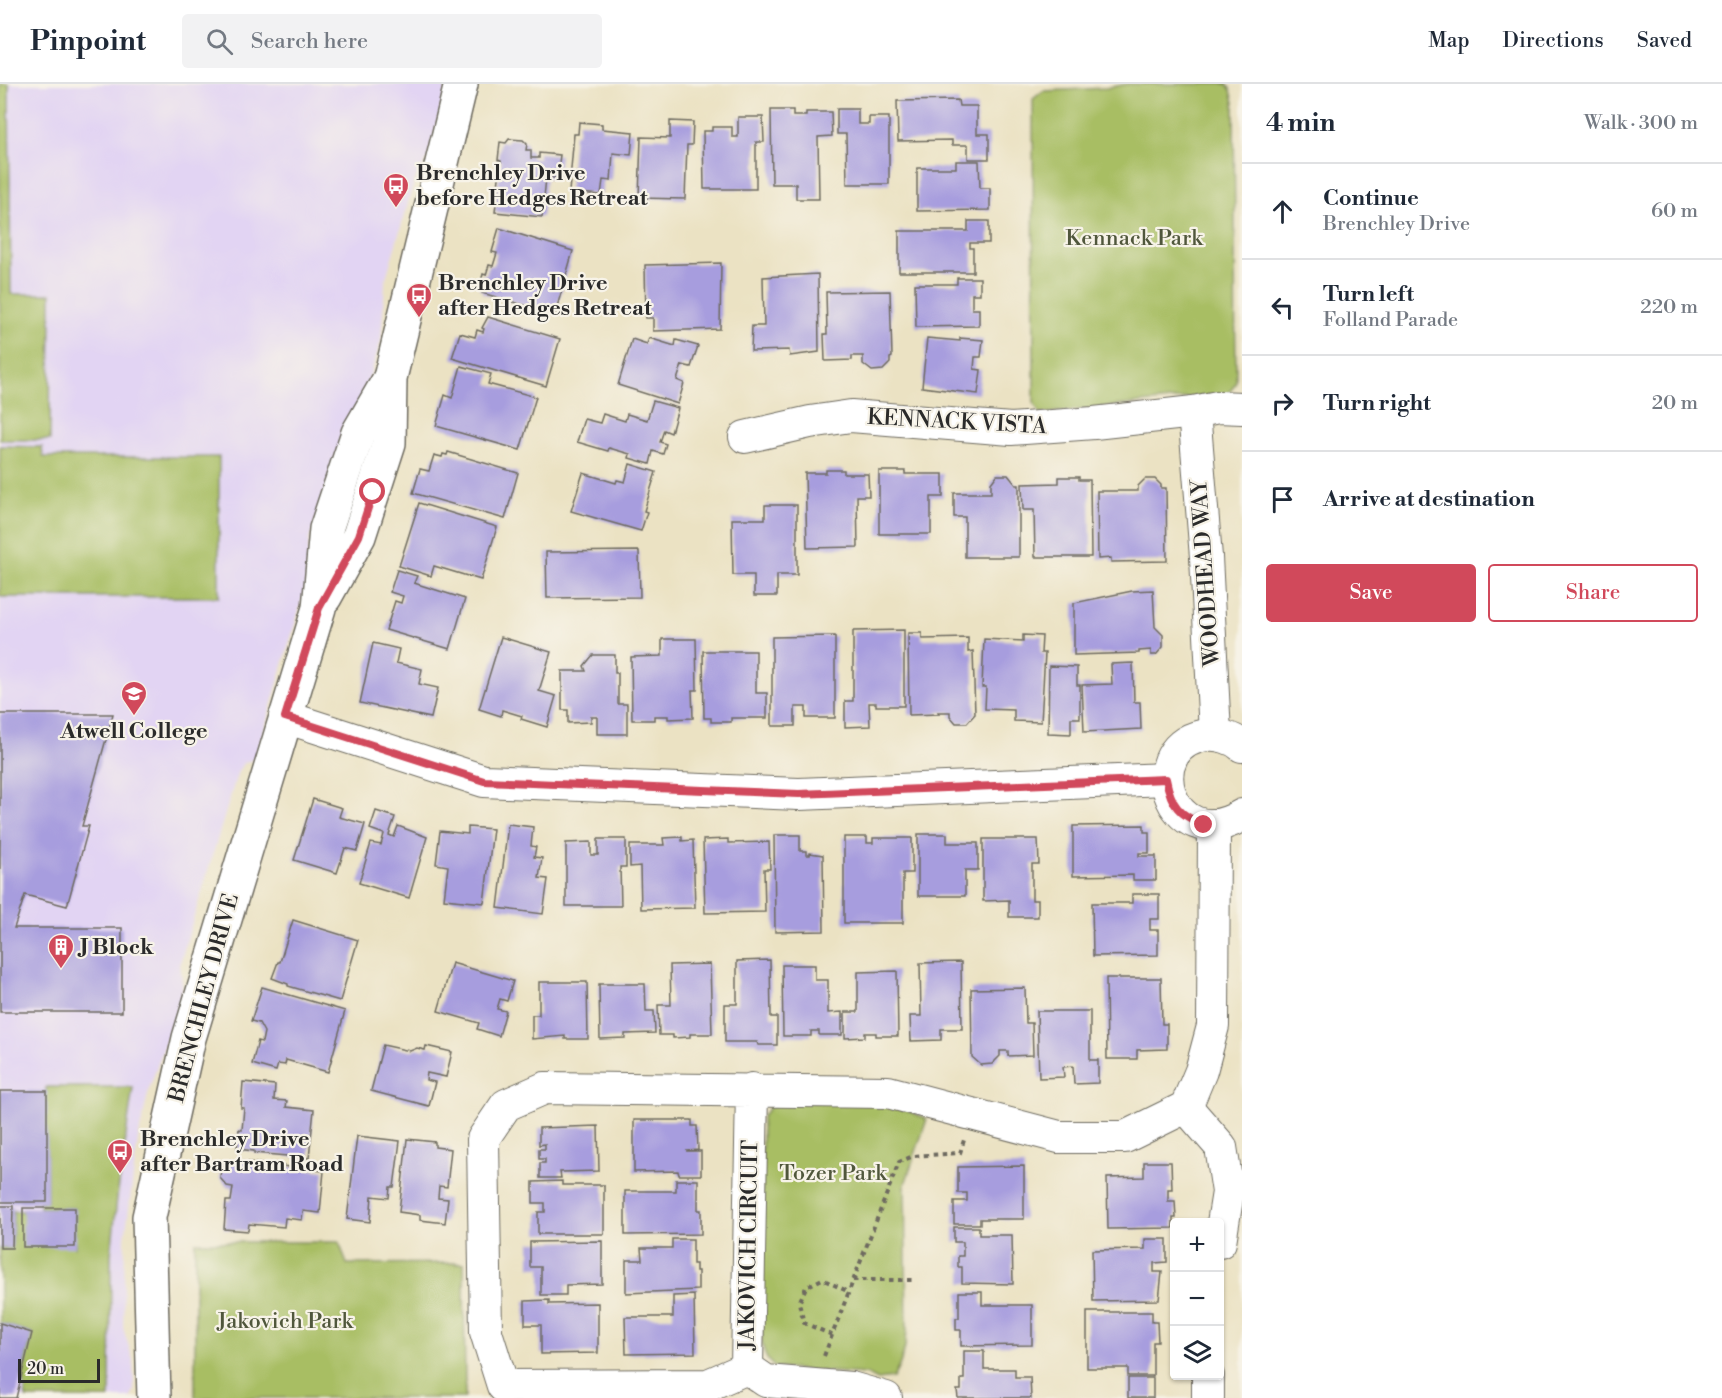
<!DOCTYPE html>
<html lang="en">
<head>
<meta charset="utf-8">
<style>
  body { margin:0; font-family:"Libre Bodoni",serif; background:#f2f2f3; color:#1f2937 }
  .controls { position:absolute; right:18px; bottom:18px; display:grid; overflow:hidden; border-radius:6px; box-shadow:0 2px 4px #0004 }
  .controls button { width:54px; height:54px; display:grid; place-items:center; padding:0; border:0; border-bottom:2px solid #e0e1e3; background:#fff; color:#1f2937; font:30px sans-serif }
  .scale { position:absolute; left:18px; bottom:15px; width:82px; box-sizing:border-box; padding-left:6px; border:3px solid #2b2b2b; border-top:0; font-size:16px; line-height:21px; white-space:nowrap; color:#2b2b2b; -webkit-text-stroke:4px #f7f3e8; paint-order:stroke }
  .stop { position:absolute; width:18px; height:18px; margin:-14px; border:4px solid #d1495b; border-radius:50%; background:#fff }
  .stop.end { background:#d1495b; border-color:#fff; box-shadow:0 2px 6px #0008 }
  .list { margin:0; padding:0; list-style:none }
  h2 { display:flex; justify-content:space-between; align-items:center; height:78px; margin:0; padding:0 24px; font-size:26px }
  h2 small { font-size:20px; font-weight:400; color:#747a83 }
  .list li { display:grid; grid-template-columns:39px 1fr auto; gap:18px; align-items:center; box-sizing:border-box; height:96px; padding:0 24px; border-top:2px solid #e0e1e3 }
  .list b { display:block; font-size:22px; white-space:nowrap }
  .list p { margin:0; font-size:20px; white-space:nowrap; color:#747a83 }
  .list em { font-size:20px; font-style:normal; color:#747a83 }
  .actions { display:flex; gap:12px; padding:18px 24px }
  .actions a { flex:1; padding:14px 0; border:2px solid #d1495b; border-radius:6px; text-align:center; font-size:21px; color:#d1495b }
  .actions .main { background:#d1495b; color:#fff }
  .icon { flex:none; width:33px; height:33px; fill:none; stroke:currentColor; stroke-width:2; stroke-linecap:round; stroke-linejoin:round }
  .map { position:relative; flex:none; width:1242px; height:1314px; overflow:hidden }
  header { display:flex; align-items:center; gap:36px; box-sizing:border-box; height:84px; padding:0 30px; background:#fff; border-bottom:2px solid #e0e1e3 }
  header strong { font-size:28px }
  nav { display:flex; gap:33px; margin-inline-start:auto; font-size:21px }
  .search { width:420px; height:54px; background:#f2f2f3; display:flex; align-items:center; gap:15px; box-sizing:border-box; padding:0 21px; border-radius:6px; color:#747a83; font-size:22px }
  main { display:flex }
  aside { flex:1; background:#fff }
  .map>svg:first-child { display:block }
  .built { fill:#e2d4f3 }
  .green { fill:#a8be63; stroke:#6a7447; stroke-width:1.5 }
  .building { fill:#a79dde }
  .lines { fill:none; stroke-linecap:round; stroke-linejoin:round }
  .minor-casing { stroke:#6e6b60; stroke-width:34 }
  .tertiary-casing { stroke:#6e6b60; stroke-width:36 }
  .path { stroke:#6e6b60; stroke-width:4; stroke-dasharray:4.5 4.5; stroke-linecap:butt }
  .minor { stroke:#fff; stroke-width:32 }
  .tertiary { stroke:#fff; stroke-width:33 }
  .route { stroke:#d1495b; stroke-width:8 }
  .labels { text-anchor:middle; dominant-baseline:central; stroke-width:4.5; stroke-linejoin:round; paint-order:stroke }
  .poi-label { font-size:22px; font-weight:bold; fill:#2b2b2b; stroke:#f7f3e8; text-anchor:start }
  .park-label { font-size:22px; fill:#50573c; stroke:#f7f3e8 }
  .street-label { font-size:22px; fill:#2b2b2b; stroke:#f7f3e8 }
</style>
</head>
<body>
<header>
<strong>Pinpoint</strong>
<div class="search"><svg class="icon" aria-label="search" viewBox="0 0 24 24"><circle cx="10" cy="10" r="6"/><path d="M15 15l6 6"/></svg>Search here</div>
<nav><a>Map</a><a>Directions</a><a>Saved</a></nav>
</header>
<main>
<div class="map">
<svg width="1242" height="1314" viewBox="0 0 1242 1314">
  <rect width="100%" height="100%" fill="#f7f3e8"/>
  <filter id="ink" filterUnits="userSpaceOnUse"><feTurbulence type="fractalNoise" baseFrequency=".0167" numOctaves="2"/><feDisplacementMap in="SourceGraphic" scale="12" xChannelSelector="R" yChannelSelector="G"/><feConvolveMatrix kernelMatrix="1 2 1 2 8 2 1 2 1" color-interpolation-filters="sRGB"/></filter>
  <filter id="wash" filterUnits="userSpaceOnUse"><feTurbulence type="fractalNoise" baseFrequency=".008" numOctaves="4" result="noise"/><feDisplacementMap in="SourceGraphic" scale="24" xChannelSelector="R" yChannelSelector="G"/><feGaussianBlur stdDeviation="1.35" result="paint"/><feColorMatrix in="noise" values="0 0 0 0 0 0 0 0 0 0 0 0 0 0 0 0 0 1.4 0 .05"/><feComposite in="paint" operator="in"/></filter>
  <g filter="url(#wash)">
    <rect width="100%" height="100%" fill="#ebe2c3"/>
    <polygon class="built" points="0,0 447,0 429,72 415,95 385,197 381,257 368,298 309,456 306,502 256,674 243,680 238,687 180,879 183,909 149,1005 138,1055 125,1154 123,1244 133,1276 134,1306 131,1314 0,1314"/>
    <g class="green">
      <polygon points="0,0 9,0 11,210 51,210 50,356 0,356"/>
      <polygon points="1128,0 1227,0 1231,6 1234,18 1236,298 1232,305 1226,310 1040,330 1034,319 1033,15 1043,7 1106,4"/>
      <polygon points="0,362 42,363 43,373 219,373 219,513 0,513"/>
      <polygon points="46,1003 133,1003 117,1114 111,1171 110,1314 26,1314 22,1289 32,1249 0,1239 0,1164 12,1164 13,1127 23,1127 75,1163 75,1124 40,1124 40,1118 47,1117"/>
      <path d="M 864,1016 L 908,1027 L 927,1035 L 905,1100 L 907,1247 C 906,1265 902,1279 893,1294 L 878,1296 L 866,1290 L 776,1284 C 766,1277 764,1270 762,1257 L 762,1033 L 769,1024 L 779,1017 Z"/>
      <polygon points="195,1158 339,1158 347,1180 464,1179 465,1314 195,1314"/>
    </g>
    <g id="blocks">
      <g class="building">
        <polygon points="958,16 959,22 977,22 977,50 989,50 989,75 968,75 968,61 952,61 952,56 898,57 897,17"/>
        <polygon points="837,25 858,25 858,40 869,40 869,33 889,33 889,100 847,100 846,50 837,50"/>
        <polygon points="771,26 793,26 793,32 806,32 806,28 831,28 832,52 818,53 819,115 796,115 796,100 772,100"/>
        <polygon points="738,33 763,33 764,58 756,58 756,105 704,105 703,47 712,47 712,43 732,43 732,53 738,53"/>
        <polygon points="670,37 693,38 692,61 687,61 685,115 639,114 641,53 670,54"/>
        <polygon points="579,38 602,40 602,45 633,48 631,71 613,69 611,97 603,96 601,111 569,108 574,50 578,50"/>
        <polygon points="509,55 523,56 527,60 526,66 531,66 531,74 539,74 539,69 560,71 557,94 546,94 542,133 495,128 501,77 498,76 500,58 506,59"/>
        <polygon points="956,77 979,77 980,104 990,104 990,126 917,127 917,84 956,84"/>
        <polygon points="968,137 989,137 989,159 970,159 970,164 973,164 973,188 899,188 899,147 968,147"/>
        <polygon points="499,144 573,167 555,230 482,209 483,206 479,205 483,190 486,191 489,181 493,182 497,169 492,168"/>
        <polygon points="721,179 720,245 653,247 653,234 646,234 645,181"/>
        <polygon points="818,190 819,268 790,272 789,266 751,267 752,242 764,242 763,193"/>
        <polygon points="957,194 980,194 980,210 972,210 972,225 979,225 979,242 916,243 915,200 957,200"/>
        <polygon points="890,207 892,273 890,274 890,279 883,286 872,287 863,280 863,272 852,272 852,276 825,277 824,250 827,250 826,208"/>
        <polygon points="488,233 560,255 546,302 452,274 460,249 475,253 477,246 483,248 484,245 482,244"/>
        <polygon points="649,254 675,262 676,256 698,262 691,283 682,281 677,296 684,299 678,320 618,301 632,255 647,260"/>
        <polygon points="927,254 960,257 960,254 983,256 981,273 975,273 974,285 981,286 978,310 922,303"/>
        <polygon points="461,282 491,290 488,300 536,313 520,366 436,342 445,311 452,314"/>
        <polygon points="653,317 678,324 671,349 664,346 660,358 666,360 663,370 653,367 650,380 629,374 630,370 609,364 608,367 577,358 584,335 600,339 603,330 625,337 627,330 647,336"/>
        <polygon points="448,368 518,389 505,435 413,409 420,385 429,387 434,371 442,373 443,370 447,371"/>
        <polygon points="630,380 656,388 644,427 647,428 641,447 571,427 583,389 616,399 617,396 625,398"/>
        <polygon points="826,386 844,386 844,390 868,390 869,412 857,412 858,463 807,464 805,389 826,389"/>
        <polygon points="879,387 905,387 905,390 943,390 943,413 931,413 931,450 879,450"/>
        <polygon points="997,391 1008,391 1016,401 1019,401 1019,473 965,473 965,433 954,433 954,409 991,409 991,399"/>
        <polygon points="1059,393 1079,393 1079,396 1090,396 1091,473 1035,473 1034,426 1023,426 1022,400 1059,399"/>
        <polygon points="1145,395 1155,395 1161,401 1161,404 1166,404 1167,477 1111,478 1111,474 1098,475 1097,407 1138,407 1138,402"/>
        <polygon points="419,419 497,443 481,496 434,482 431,492 399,482"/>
        <polygon points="765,421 797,421 797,491 777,491 777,512 754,512 754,491 733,491 732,435 765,435"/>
        <polygon points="639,467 640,513 547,514 546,468"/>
        <polygon points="397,486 417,492 414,499 465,515 450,565 386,546 395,517 401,519 403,512 390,508"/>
        <polygon points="1153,506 1155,543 1163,551 1163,563 1156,571 1151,571 1151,566 1139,567 1139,569 1074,571 1074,519 1132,507"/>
        <polygon points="904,546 904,622 876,622 876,619 869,619 870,642 845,643 845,617 853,617 853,547"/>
        <polygon points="908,549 922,549 922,555 968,554 968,568 973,567 975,630 967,639 956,639 950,632 950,628 938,628 939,630 909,631"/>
        <polygon points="1023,551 1042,552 1041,569 1045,569 1041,638 1014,637 1014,626 985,625 986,603 982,603 984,555 1023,557"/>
        <polygon points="835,552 835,634 806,634 806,623 795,623 795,642 772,642 772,553"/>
        <polygon points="501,553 551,568 539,607 556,612 547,643 521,635 522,632 502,626 501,632 479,625"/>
        <polygon points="662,555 696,555 697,606 692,606 693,634 668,635 668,632 654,632 654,636 632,636 631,573 662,572"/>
        <polygon points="373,559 399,565 396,579 422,585 419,600 438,604 431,634 360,619"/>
        <polygon points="703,567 756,567 756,609 767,609 767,634 731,634 731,638 711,638 711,634 704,634"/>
        <polygon points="593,571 615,571 615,589 618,589 618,620 627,620 627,650 597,650 597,633 591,633 591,638 568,639 568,626 562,626 562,587 586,587 584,582"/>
        <polygon points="1133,579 1134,618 1140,618 1141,645 1084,648 1082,601 1112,600 1111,580"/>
        <polygon points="1049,582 1077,583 1077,601 1080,601 1080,634 1071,634 1071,650 1048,649"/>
        <polygon points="0,630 113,630 82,742 89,742 67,822 25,811 14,844 122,844 122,928 0,928"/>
        <polygon points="313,715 342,724 339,733 365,740 357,767 345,764 337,789 294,776"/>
        <polygon points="376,727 395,733 389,751 394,753 398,742 427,753 409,814 359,799 371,759 381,761 384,750 370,745"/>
        <polygon points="508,740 533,743 531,762 536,763 534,773 542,774 539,794 548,795 543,830 498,824"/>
        <polygon points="1144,741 1144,748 1149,748 1149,769 1139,769 1139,772 1156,772 1156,796 1133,796 1133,791 1073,792 1073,742"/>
        <polygon points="468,743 493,745 484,819 444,815 448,782 436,780 440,747 468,750"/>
        <polygon points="918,750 947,750 947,759 978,759 978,786 965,786 965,812 918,812"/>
        <polygon points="774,751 800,751 800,767 806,767 806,771 810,771 810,769 823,771 824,847 775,848"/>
        <polygon points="682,753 682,757 693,756 695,824 641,825 640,782 630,783 630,761 664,761 663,754"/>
        <polygon points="844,753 867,753 867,759 873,759 873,754 912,754 912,789 903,789 903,839 844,839"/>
        <polygon points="598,755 626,755 626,783 620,783 621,822 566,822 566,759 591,758 591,771 598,771"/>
        <polygon points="728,755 728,759 769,758 770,785 764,785 765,828 705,829 703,756"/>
        <polygon points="983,755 1038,755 1039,780 1032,780 1032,816 1038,816 1038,833 1009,833 1009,816 983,817"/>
        <polygon points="1132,810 1159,810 1159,835 1150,835 1150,846 1158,846 1158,871 1093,872 1092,819 1132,819"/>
        <polygon points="293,836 358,856 340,917 288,902 288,900 272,894 278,878 280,878"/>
        <polygon points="770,876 771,933 777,933 777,961 758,961 757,958 725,958 725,920 737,920 737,877"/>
        <polygon points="961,878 962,945 941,945 941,956 911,957 910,932 921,932 920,879"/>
        <polygon points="452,879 513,897 507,917 500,915 497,925 506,927 499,952 477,945 479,939 438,927"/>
        <polygon points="710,880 712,950 690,950 690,953 673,954 673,951 659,951 658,921 671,921 670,881"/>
        <polygon points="782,881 815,881 815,896 828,896 828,929 842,928 842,951 819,951 819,947 811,947 811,952 783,952"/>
        <polygon points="897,887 898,952 876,952 876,949 865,949 865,953 845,954 845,928 858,928 858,888"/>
        <polygon points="1106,894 1161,894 1162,940 1167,940 1167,965 1137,966 1137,975 1107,975"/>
        <polygon points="539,898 587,898 588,955 565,955 565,952 532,955 532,931 539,931"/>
        <polygon points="599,900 645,900 646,927 654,927 655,949 625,950 625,954 600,955"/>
        <polygon points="262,903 345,927 328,988 286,976 285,981 278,980 276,987 252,980 258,957 262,958 264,948 259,939 251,937"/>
        <polygon points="1025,904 1026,939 1032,939 1033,971 1008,972 1008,967 1000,967 1000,972 992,980 981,981 972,973 971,905"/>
        <polygon points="1037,927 1090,927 1090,976 1098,976 1098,999 1074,1000 1073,982 1063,983 1064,993 1039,994"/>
        <polygon points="383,961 410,967 417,964 425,966 426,962 452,968 446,993 427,989 426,996 435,998 429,1022 371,1007"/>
        <polygon points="243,998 275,1001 274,1016 287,1017 286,1023 314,1026 309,1074 254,1069 254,1067 237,1065 239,1045 242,1046 244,1024 241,1024"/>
        <rect x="0" y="1007" width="47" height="111"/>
        <polygon points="634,1036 692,1036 692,1042 697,1042 698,1066 686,1067 701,1067 701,1091 679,1091 678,1087 634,1088"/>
        <polygon points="598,1042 599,1087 560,1088 561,1094 540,1094 540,1079 545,1079 545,1075 539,1075 539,1065 545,1065 545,1060 539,1061 539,1044"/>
        <polygon points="357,1052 400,1057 394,1103 390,1103 389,1114 372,1112 370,1138 347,1135"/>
        <polygon points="407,1055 435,1058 435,1063 451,1065 447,1103 439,1102 438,1114 448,1115 445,1139 420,1136 420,1131 399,1128"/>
        <polygon points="231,1076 324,1087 320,1129 303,1127 302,1136 285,1134 284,1143 249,1140 248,1147 224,1145 226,1117 231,1117 233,1103 227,1102 220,1094 221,1083"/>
        <polygon points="1144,1078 1171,1078 1172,1105 1168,1105 1168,1117 1175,1117 1176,1134 1173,1134 1173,1144 1108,1145 1107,1094 1144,1093"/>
        <polygon points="1024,1082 1024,1135 980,1135 980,1140 954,1140 954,1117 967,1117 967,1109 958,1109 958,1083"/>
        <polygon points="676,1096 698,1096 698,1126 701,1126 701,1150 625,1151 625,1107 676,1107"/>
        <polygon points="562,1097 562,1101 604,1101 604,1150 538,1150 538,1128 545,1128 545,1119 533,1119 533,1098"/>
        <polygon points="0,1122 13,1122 12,1164 0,1164"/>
        <rect x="23" y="1124" width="52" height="39"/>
        <polygon points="954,1143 979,1143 979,1151 1012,1151 1013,1200 962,1199 962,1183 958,1183 958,1172 963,1172 963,1158 954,1158"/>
        <polygon points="672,1155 693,1155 693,1180 696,1180 696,1187 698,1187 698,1206 626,1209 626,1176 642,1176 641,1164 672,1164"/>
        <polygon points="1145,1155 1167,1155 1167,1178 1154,1179 1154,1188 1162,1188 1159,1216 1093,1217 1092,1166 1145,1165"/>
        <polygon points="602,1157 602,1200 566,1201 566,1211 541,1211 541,1183 530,1183 530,1158"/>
        <polygon points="959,1208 982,1208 982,1221 1032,1221 1032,1261 961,1262 961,1246 956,1246 956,1234 959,1234"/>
        <polygon points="694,1211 695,1269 626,1270 625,1233 673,1233 673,1212"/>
        <polygon points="549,1216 549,1220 598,1219 598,1269 541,1270 541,1241 525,1241 525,1217"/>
        <polygon points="1087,1228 1152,1228 1152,1238 1157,1238 1158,1258 1153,1258 1153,1292 1128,1292 1128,1284 1087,1284"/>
        <polygon points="0,1239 32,1249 16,1314 0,1314"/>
        <polygon points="964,1267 984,1267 984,1285 1015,1285 1015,1293 1030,1293 1031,1314 958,1314 957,1306 961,1306 961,1295 964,1295"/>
        <rect x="1128" y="1294" width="25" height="20"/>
      </g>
    </g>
  </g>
  <g filter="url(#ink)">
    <use href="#blocks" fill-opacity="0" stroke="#6e6b60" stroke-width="1.5"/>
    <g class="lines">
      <defs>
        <g id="minor">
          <polyline points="1194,328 1206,473 1215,650"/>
          <polyline points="745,353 810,338 851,332 1011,345 1094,339 1194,328 1218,323 1242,324"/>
          <polyline points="285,633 484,697 799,710 1166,695"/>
          <path d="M 1242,662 C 1233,654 1219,650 1208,651 C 1135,658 1169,776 1242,731"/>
          <polyline points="752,1005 747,1284 708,1301 503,1302 486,1248 483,1055 506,1021 545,1004 888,1008 1059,1053 1125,1053 1186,1023 1201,987 1213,942 1214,741"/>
          <polyline points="1186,1023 1221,1063 1228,1108 1220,1158"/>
          <polyline points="747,1284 766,1297 851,1304 886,1314"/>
          <polyline points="1208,1292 1208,1314"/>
        </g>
        <g id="tertiary">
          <polyline points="325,513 359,452 389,359 390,294 461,0"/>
          <polyline points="154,1314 149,1133 189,954 319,524 326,445 358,349 390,294"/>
        </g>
      </defs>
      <use href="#minor" class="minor-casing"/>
      <use href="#tertiary" class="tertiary-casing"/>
      <g class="path">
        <polyline points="853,1196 913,1196"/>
        <polyline points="832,1251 804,1239 799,1219 806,1203 822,1195 849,1208"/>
        <polyline points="824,1272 899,1078 913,1072 960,1069 964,1056"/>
      </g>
      <use href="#minor" class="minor"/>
      <use href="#tertiary" class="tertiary"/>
    </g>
  </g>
  <g class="lines" filter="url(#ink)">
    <path class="route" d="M 373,408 L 359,452 L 319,524 L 285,633 L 484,697 L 799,710 L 1166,695 C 1171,721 1179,731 1204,741"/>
  </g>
  <defs>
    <symbol id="bus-pin" viewBox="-11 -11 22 30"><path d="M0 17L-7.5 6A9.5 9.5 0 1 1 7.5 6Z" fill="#d1495b" stroke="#f7f3e8"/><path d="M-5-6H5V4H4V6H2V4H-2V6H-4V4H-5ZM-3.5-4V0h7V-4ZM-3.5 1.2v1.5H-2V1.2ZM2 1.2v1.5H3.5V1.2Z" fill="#fff"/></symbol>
    <symbol id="school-pin" viewBox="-11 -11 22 30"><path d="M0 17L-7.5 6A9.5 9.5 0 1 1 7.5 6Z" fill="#d1495b" stroke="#f7f3e8"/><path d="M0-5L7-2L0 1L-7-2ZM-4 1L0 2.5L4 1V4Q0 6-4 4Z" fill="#fff"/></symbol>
    <symbol id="building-pin" viewBox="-11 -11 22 30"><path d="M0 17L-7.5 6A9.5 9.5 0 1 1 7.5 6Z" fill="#d1495b" stroke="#f7f3e8"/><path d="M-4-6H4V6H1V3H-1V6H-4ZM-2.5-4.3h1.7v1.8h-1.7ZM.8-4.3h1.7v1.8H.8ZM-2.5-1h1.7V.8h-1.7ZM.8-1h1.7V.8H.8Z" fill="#fff"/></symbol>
  </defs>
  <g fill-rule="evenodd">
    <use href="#bus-pin" x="381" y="87" width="30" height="40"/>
    <use href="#bus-pin" x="404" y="197" width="30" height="40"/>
    <use href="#school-pin" x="119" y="595" width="30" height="40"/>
    <use href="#building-pin" x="46" y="848" width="30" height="40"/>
    <use href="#bus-pin" x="105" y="1053" width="30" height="40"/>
  </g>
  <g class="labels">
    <g class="poi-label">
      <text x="416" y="89">Brenchley Drive<tspan x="416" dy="25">before Hedges Retreat</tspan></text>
      <text x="438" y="199">Brenchley Drive<tspan x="438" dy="25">after Hedges Retreat</tspan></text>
      <text x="134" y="647" text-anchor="middle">Atwell College</text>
      <text x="80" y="863">J Block</text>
      <text x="140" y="1055">Brenchley Drive<tspan x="140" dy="25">after Bartram Road</tspan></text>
    </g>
    <g class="park-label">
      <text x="1134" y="154">Kennack Park</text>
      <text x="833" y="1089">Tozer Park</text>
      <text x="285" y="1237">Jakovich Park</text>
    </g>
    <g class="street-label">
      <text transform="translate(957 338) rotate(3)">KENNACK VISTA</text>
      <text transform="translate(1206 489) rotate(-94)">WOODHEAD WAY</text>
      <text transform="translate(204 914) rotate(-75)">BRENCHLEY DRIVE</text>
      <text transform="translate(749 1161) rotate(-89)">JAKOVICH CIRCUIT</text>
    </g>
  </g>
</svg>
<div class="controls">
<button>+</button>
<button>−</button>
<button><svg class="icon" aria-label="layers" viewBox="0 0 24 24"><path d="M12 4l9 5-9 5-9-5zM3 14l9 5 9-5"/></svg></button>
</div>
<div class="scale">20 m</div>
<div class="stop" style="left:373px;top:408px"></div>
<div class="stop end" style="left:1204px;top:741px"></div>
</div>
<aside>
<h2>4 min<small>Walk · 300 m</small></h2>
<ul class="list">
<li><svg class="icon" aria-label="ahead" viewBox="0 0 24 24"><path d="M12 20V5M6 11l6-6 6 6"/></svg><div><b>Continue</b><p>Brenchley Drive</p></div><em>60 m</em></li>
<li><svg class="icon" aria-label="left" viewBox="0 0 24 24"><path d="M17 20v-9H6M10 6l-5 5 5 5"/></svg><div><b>Turn left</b><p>Folland Parade</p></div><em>220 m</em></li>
<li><svg class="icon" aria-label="right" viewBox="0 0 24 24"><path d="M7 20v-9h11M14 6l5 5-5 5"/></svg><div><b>Turn right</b></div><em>20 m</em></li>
<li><svg class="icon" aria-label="arrive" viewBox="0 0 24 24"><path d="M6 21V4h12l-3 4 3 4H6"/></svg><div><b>Arrive at destination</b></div></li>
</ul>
<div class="actions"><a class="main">Save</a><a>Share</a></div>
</aside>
</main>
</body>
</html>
